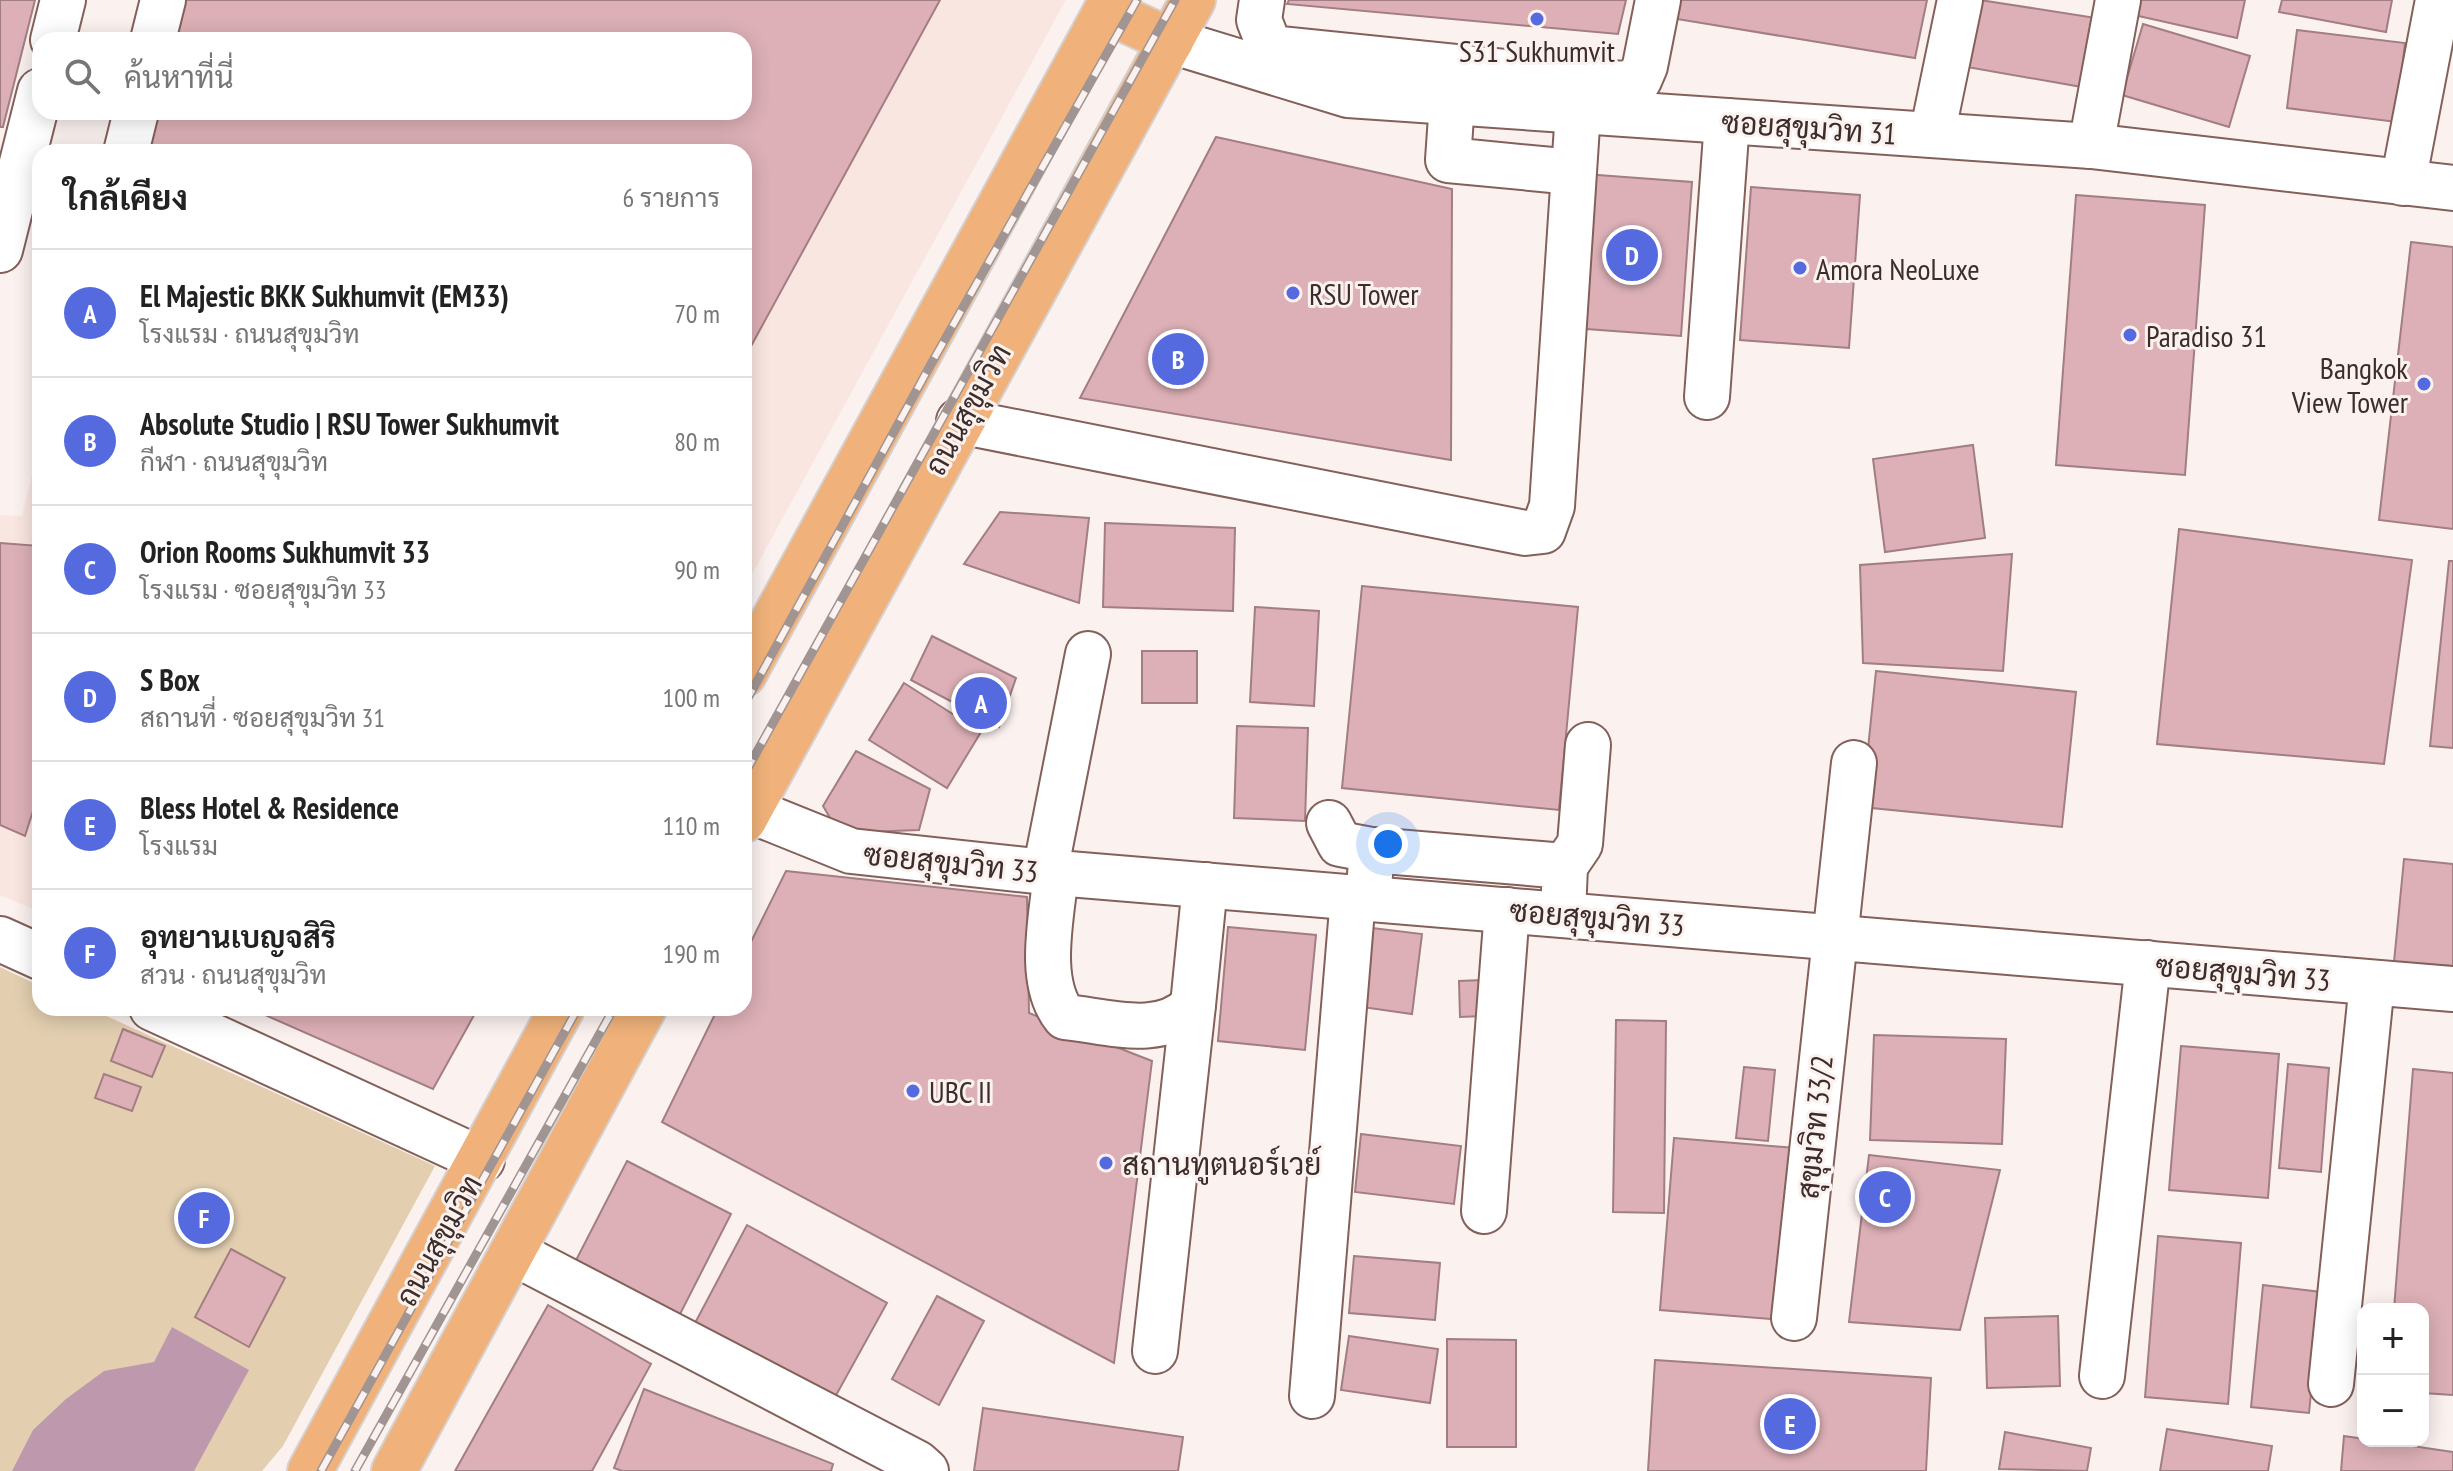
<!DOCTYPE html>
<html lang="th">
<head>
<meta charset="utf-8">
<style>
  body { margin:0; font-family:"PT Sans Narrow",Sarabun,sans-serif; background:#f2f2f2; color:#222 }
  .controls { position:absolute; right:24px; bottom:24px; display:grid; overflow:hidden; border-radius:16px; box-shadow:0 4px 20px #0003 }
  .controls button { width:72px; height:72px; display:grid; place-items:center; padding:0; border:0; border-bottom:2px solid #e0e0e0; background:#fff; color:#222; font:40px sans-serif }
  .you { position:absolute; left:1388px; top:844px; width:28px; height:28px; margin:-20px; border:6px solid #fff; border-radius:50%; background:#1a73e8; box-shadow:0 0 0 12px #1a73e833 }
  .badge { display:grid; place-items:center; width:52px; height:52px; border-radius:50%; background:#566ae0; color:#fff; font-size:26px; font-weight:700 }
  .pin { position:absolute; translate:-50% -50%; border:4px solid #fff; box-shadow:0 2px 8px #0006 }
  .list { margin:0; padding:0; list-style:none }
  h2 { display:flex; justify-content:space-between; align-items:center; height:104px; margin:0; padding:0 32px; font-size:34px }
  h2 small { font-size:26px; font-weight:400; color:#767676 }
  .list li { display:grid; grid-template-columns:52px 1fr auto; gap:24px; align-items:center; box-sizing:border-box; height:128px; padding:0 32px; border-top:2px solid #e0e0e0 }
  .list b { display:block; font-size:30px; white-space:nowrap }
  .list p { margin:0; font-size:26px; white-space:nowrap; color:#767676 }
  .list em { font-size:26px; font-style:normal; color:#767676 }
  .icon { flex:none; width:44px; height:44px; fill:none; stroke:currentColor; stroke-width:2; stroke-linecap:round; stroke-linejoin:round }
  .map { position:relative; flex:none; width:2453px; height:1471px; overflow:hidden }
  .search { position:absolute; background:#fff; box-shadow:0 4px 20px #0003; left:32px; top:32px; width:720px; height:88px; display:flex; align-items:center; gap:20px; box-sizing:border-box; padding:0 28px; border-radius:24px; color:#767676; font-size:30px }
  .panel { position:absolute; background:#fff; box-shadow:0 4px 20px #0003; left:32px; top:144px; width:720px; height:872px; border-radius:24px }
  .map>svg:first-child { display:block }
  .built { fill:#fae6e1 }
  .green { fill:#e3cfb0 }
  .water { fill:#be98ad }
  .building { fill:#ddb0b7; stroke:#a27d82; stroke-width:2 }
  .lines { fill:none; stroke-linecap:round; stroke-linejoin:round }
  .minor-casing { stroke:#836059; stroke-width:48 }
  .major-casing { stroke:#d4d1d0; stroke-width:48 }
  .minor { stroke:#fff; stroke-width:44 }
  .major { stroke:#f0b27a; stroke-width:44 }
  .rail-casing { stroke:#a09592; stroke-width:9 }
  .rail { stroke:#fbf2f0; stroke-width:6; stroke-dasharray:18; stroke-linecap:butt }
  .poi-dot { fill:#566ae0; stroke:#fbf2f0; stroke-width:3 }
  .labels { text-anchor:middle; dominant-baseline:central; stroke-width:6; stroke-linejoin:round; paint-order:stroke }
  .poi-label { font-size:30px; fill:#3c2d2a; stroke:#fbf2f0; text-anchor:start }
  .street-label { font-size:30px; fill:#3c2d2a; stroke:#fbf2f0 }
</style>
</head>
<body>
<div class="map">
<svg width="2453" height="1471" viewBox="0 0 2453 1471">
  <rect width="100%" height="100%" fill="#fbf2f0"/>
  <g class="built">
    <polygon points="148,0 1066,0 744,589 744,40"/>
    <polygon points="40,443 40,912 0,895 0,515 22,516"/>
  </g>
  <polygon class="green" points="0,967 40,986 40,1008 89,1008 435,1166 283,1446 262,1471 0,1471"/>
  <polygon class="water" points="172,1327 249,1370 194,1471 12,1471 33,1430 66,1399 104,1371 154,1362"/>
  <g class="building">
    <polygon points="0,0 35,0 3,127 0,127"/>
    <polygon points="174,0 940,0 744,359 744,152 137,152 147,112 744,112 744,40 164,40"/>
    <polygon points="1289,0 1626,0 1618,34 1287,4"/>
    <polygon points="1681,0 1927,0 1915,58 1677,19"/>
    <polygon points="1980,0 2096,18 2082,87 1967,67"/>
    <polygon points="2128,0 2245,0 2237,38 2125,13"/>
    <polygon points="2282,0 2392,0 2386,32 2279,12"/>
    <polygon points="2143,24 2250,56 2229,127 2122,95"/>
    <polygon points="2297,30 2405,43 2396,122 2287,108"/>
    <polygon points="1216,137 1452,189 1451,460 1080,398"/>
    <polygon points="1584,174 1692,182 1681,336 1573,328"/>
    <polygon points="1751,187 1860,195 1849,348 1740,340"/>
    <polygon points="2076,195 2205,205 2185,475 2056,465"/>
    <polygon points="2411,242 2453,247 2453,529 2379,520"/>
    <polygon points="1973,445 1985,538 1885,552 1873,459"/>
    <polygon points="1000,512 1089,518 1079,603 964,564"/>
    <polygon points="1105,523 1235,528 1233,611 1103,607"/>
    <polygon points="2179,529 2412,560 2384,764 2157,744"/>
    <polygon points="40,542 40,789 25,836 0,825 0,543 39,546"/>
    <polygon points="2012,554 2003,671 1863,663 1860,565"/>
    <polygon points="2449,561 2453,561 2453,748 2430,746"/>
    <polygon points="1362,586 1578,607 1559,810 1342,788"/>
    <polygon points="1255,607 1319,611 1314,706 1250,702"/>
    <polygon points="932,636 1016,678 999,727 911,680"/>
    <rect x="1142" y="651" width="55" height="52"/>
    <polygon points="1876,671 2076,692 2062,827 1862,807"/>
    <polygon points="904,683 981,732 947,788 869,740"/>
    <polygon points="1237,726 1308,728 1305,821 1234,818"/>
    <polygon points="856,751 930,789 919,830 839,833 823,806"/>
    <polygon points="2404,859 2453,864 2453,966 2394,962"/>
    <polygon points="786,871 1027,897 1029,1013 1152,1061 1114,1363 662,1122 718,1008 744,1008 744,956"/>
    <polygon points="1228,927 1316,935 1305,1050 1218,1041"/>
    <polygon points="1364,927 1422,934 1412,1014 1355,1006"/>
    <polygon points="1482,980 1483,1016 1460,1017 1459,981"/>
    <polygon points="257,1008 478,1008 433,1089 256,1011"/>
    <polygon points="1616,1020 1666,1021 1664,1213 1613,1212"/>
    <polygon points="123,1029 165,1046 152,1077 111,1061"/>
    <polygon points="1874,1035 2006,1039 2002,1144 1870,1140"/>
    <polygon points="2181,1046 2279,1054 2268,1198 2169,1190"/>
    <polygon points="2288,1064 2329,1068 2321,1172 2279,1168"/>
    <polygon points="1744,1067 1775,1070 1768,1141 1736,1138"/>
    <polygon points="2413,1069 2453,1073 2453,1395 2423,1393 2423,1309 2394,1309"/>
    <polygon points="104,1074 141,1087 132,1111 95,1098"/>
    <polygon points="1361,1134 1461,1146 1454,1204 1355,1192"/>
    <polygon points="1674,1138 1808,1149 1794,1321 1660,1310"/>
    <polygon points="1869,1155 2000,1170 1960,1330 1849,1322"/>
    <polygon points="627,1161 731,1214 676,1322 572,1268"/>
    <polygon points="747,1225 887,1303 834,1399 695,1323"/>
    <polygon points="2158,1236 2241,1243 2228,1404 2145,1397"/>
    <polygon points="231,1249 285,1278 249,1347 195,1317"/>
    <polygon points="1354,1256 1440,1263 1435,1320 1349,1313"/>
    <polygon points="2263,1285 2321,1292 2309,1413 2251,1407"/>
    <polygon points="937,1296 984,1321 939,1405 892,1379"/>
    <polygon points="548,1305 651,1364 592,1471 455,1471"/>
    <polygon points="2058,1316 2060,1386 1987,1388 1985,1318"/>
    <polygon points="1349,1336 1438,1349 1430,1403 1341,1390"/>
    <polygon points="1447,1339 1516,1340 1516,1447 1447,1447"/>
    <polygon points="1655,1360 1931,1378 1926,1471 1648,1471"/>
    <polygon points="644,1389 833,1464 831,1471 622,1471 614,1468"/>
    <polygon points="983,1408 1183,1437 1178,1471 974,1471"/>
    <polygon points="2167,1429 2272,1446 2268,1471 2160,1471"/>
    <polygon points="2005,1432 2091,1448 2087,1471 1999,1469"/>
    <polygon points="2344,1436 2453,1452 2453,1471 2341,1471"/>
  </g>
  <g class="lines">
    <defs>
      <g id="minor">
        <polyline points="1262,0 1259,20 1270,48 1622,84 1639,80 1645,66 1658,0"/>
        <polyline points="53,40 63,0"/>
        <polyline points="153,40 163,0"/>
        <polyline points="1171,41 1348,95 2091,146 2453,188"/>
        <polyline points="1452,102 1448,160 1573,172"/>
        <polyline points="1932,135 1960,0"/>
        <polyline points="2091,146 2118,0"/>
        <polyline points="126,152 136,112"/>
        <polyline points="2403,183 2438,0"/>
        <polyline points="0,250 40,91"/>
        <polyline points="1707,397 1727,121"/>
        <polyline points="959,421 1525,533 1543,531 1552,506 1578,111"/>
        <polyline points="749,810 851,851 1045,872 2453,989"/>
        <polyline points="1329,823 1340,844 1372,850"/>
        <polyline points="1565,866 1580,844 1588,745"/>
        <polyline points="1045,872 1088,654"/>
        <path d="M 1056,873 C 1052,916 1036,981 1065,1017 C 1107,1021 1161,1040 1193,1005 L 1205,885"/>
        <polyline points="1368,899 1372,850 1565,866 1563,914"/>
        <polyline points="0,939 40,957"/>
        <polyline points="152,1008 482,1160"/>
        <polyline points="1484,1211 1507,910"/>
        <polyline points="514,1253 917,1463 926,1471"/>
        <polyline points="1794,1318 1854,763"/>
        <polyline points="1155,1351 1193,1005"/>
        <polyline points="2102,1376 2148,963"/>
        <polyline points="2331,1384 2372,983"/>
        <polyline points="1312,1396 1353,897"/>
      </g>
      <g id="major">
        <polyline points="1106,11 1171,41"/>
        <polyline points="744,674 1112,0"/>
        <polyline points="744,820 1193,0"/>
        <polyline points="310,1471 562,1008"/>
        <polyline points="394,1471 644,1008"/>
      </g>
    </defs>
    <use href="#minor" class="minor-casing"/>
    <use href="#major" class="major-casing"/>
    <use href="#minor" class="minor"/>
    <use href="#major" class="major"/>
    <defs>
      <g id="rail">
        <polyline points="744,705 931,364 1137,0"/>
        <polyline points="744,775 1175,0"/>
        <polyline points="321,1471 578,1008"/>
        <polyline points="355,1471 614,1008"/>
      </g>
    </defs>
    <use href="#rail" class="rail-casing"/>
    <use href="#rail" class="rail"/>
  </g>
  <g class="poi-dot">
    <circle cx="1537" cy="19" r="8"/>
    <circle cx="1800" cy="268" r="8"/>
    <circle cx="1293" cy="293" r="8"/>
    <circle cx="2130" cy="335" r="8"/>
    <circle cx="2424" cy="384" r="8"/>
    <circle cx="913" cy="1091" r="8"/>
    <circle cx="1106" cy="1163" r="8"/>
  </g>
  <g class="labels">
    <g class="poi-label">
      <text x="1537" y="50" text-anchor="middle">S31 Sukhumvit</text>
      <text x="1816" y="268">Amora NeoLuxe</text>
      <text x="1309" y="293">RSU Tower</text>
      <text x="2146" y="335">Paradiso 31</text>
      <text x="2408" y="367" text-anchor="end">Bangkok<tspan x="2408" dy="34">View Tower</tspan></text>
      <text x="929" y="1091">UBC II</text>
      <text x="1122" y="1163">สถานทูตนอร์เวย์</text>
    </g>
    <g class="street-label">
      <text transform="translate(1809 127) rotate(4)">ซอยสุขุมวิท 31</text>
      <text transform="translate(967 409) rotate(-61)">ถนนสุขุมวิท</text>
      <text transform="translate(951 862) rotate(6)">ซอยสุขุมวิท 33</text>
      <text transform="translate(1597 917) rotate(5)">ซอยสุขุมวิท 33</text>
      <text transform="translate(2243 972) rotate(5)">ซอยสุขุมวิท 33</text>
      <text transform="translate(1814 1127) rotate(-84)">สุขุมวิท 33/2</text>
      <text transform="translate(438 1240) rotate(-61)">ถนนสุขุมวิท</text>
    </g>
  </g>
</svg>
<div class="controls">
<button>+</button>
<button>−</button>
</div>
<div class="you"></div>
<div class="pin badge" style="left:981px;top:703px">A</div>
<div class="pin badge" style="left:1178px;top:359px">B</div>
<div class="pin badge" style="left:1885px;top:1197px">C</div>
<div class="pin badge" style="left:1632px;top:255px">D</div>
<div class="pin badge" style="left:1790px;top:1424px">E</div>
<div class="pin badge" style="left:204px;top:1218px">F</div>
<div class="search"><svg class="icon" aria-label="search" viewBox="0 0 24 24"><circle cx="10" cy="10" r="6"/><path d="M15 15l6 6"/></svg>ค้นหาที่นี่</div>
<section class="panel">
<h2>ใกล้เคียง<small>6 รายการ</small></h2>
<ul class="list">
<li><span class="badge">A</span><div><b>El Majestic BKK Sukhumvit (EM33)</b><p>โรงแรม · ถนนสุขุมวิท</p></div><em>70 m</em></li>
<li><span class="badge">B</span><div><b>Absolute Studio | RSU Tower Sukhumvit</b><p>กีฬา · ถนนสุขุมวิท</p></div><em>80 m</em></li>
<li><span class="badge">C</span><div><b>Orion Rooms Sukhumvit 33</b><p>โรงแรม · ซอยสุขุมวิท 33</p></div><em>90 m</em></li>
<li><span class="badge">D</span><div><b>S Box</b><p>สถานที่ · ซอยสุขุมวิท 31</p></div><em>100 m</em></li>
<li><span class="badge">E</span><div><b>Bless Hotel &amp; Residence</b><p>โรงแรม</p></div><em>110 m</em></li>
<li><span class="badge">F</span><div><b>อุทยานเบญจสิริ</b><p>สวน · ถนนสุขุมวิท</p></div><em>190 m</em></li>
</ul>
</section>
</div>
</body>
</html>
